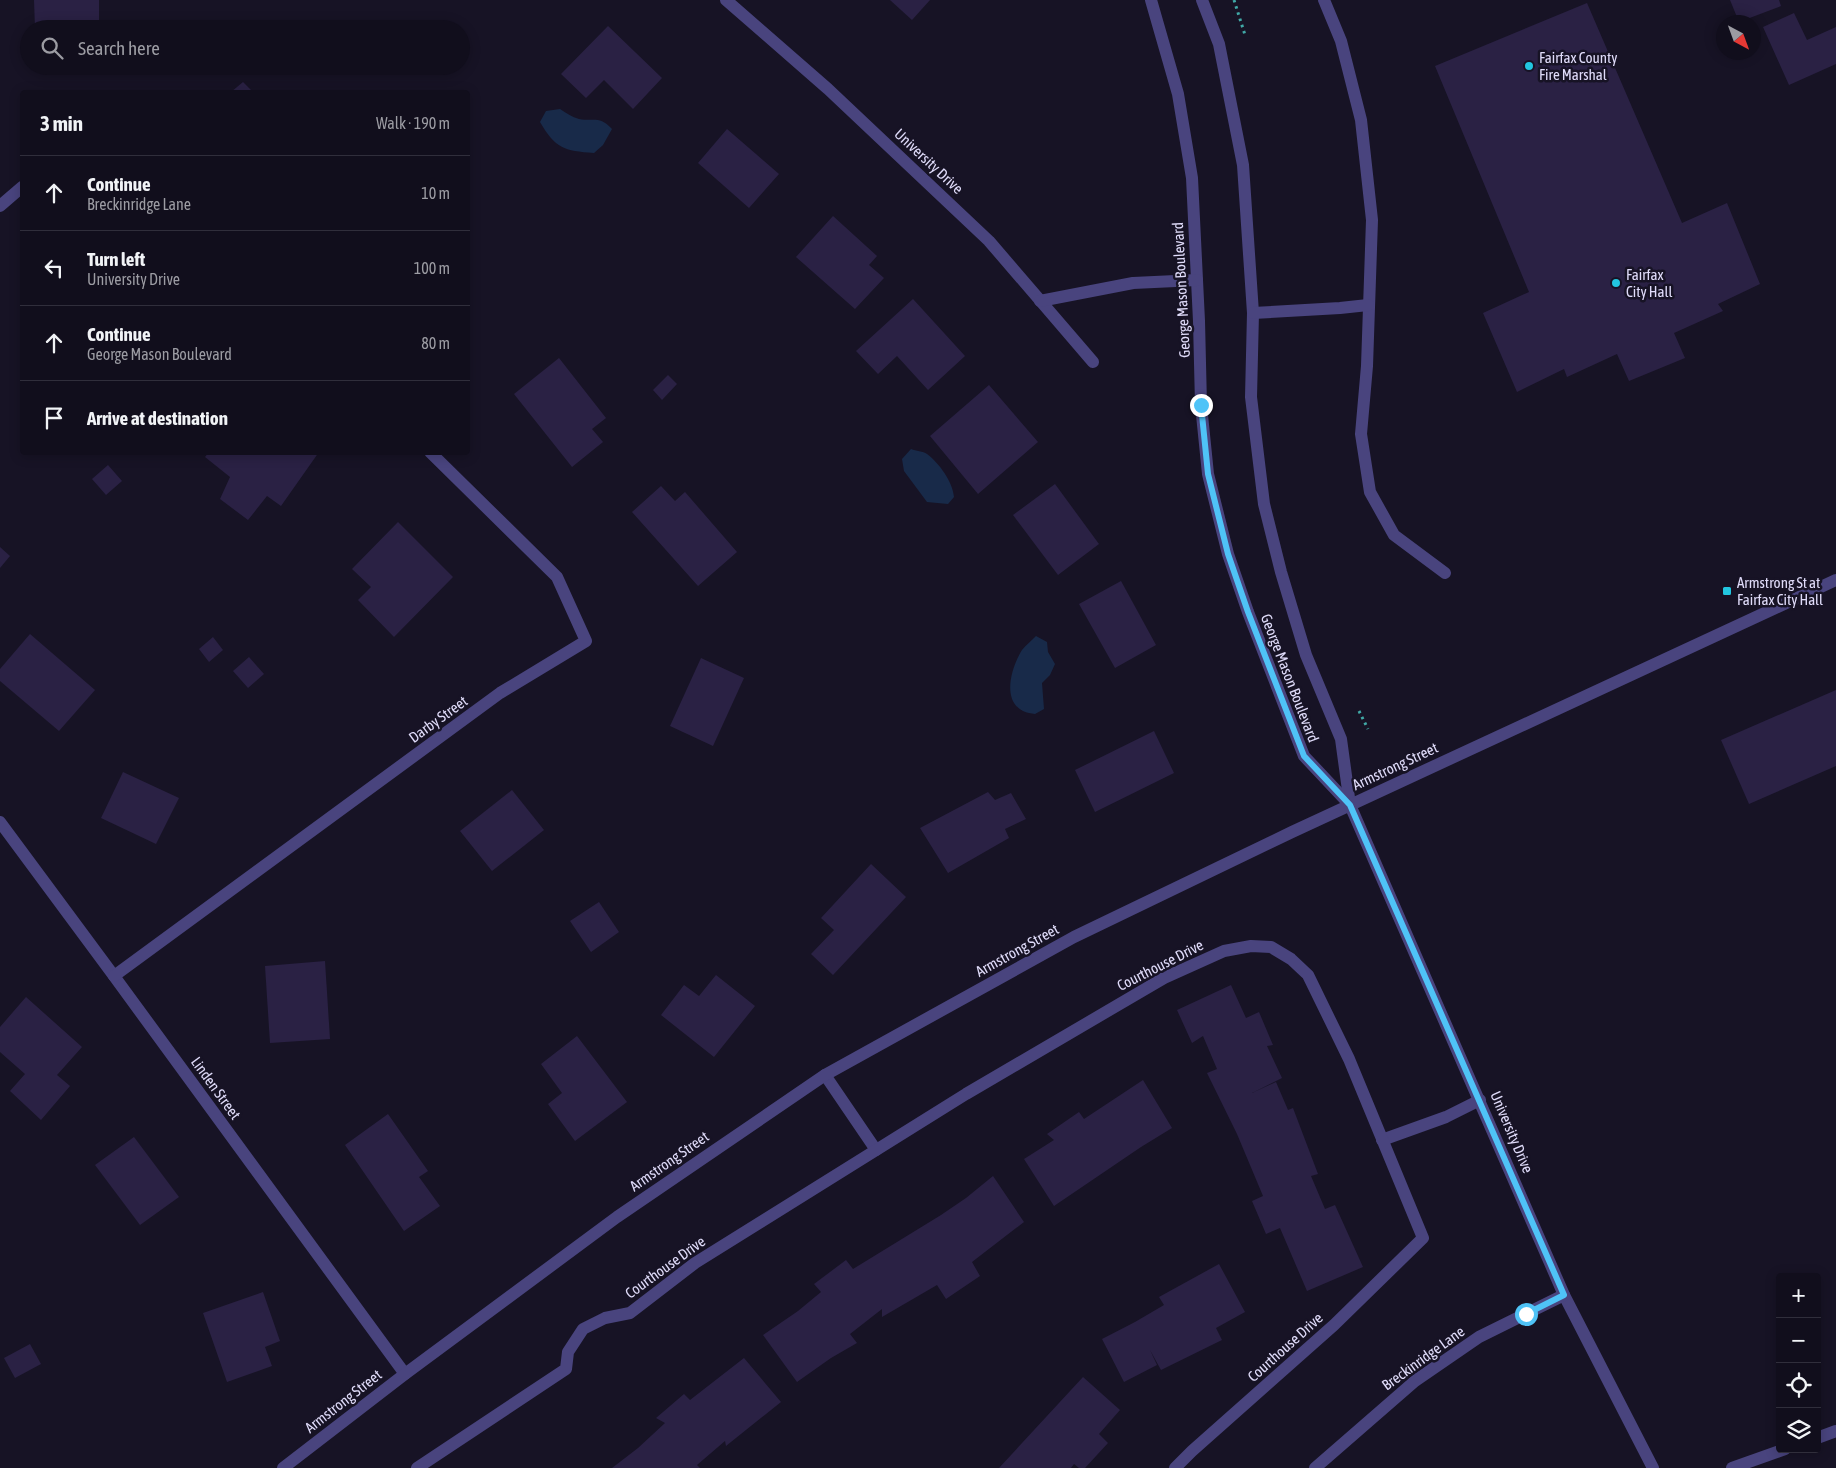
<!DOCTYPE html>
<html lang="en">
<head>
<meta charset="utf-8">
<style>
  body { margin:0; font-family:"Asap Condensed",sans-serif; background:#1a1725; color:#f1f3f6 }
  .controls { position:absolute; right:15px; bottom:15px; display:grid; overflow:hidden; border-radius:5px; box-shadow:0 2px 12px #0003 }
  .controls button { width:45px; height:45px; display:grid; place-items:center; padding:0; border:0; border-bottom:1px solid #302e3b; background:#110e1c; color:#f1f3f6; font:25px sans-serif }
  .compass { position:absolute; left:1716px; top:15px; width:45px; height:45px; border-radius:50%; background:#110e1c; box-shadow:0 2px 12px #0003; rotate:139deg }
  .stop { position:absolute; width:15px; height:15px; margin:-11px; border:4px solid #4fc3f7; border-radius:50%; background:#fff }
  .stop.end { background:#4fc3f7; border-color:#fff; box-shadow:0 1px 5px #0008 }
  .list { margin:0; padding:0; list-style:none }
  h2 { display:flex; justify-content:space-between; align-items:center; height:65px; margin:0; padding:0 20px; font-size:21px }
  h2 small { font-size:16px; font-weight:400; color:#9c9ca3 }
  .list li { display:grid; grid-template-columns:32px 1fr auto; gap:15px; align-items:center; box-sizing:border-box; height:75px; padding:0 20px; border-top:1px solid #302e3b }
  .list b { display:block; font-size:19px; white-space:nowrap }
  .list p { margin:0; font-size:16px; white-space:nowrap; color:#9c9ca3 }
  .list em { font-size:16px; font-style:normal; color:#9c9ca3 }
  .icon { flex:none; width:28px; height:28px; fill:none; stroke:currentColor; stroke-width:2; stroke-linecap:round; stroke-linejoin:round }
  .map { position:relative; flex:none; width:1836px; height:1468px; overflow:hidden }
  .search { position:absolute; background:#110e1c; box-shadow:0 2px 12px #0003; left:20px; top:20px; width:450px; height:55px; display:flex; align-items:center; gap:12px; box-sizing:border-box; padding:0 18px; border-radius:28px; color:#9c9ca3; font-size:19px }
  .panel { position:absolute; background:#110e1c; box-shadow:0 2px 12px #0003; left:20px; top:90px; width:450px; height:365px; border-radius:5px }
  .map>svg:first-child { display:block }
  .water { fill:#182a49 }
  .building { fill:#2a2144 }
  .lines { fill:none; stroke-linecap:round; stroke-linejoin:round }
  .path { stroke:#41a9a7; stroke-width:3; stroke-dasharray:2.5 4; stroke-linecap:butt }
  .minor { stroke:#49447e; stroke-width:12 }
  .route { stroke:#4fc3f7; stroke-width:6 }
  .poi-dot { fill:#22c6e0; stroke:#171325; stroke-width:2 }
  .labels { text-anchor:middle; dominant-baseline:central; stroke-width:5; stroke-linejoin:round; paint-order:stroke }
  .poi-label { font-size:15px; fill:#e0dcfa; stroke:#171325; text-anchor:start }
  .street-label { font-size:15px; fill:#e0dcfa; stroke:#171325 }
</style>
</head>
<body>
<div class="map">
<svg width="1836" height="1468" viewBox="0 0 1836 1468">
  <rect width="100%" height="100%" fill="#171325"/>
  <g class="water">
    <path d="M 560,109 C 566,113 572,117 579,119 C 594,122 599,115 612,129 L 603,145 L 594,153 C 564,151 555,148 540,122 L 546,111 Z"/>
    <path d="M 911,449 C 916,451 923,451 927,454 C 939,463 953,482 954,497 L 948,504 L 927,502 L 904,471 L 902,459 Z"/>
    <path d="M 1036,636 L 1047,642 L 1048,652 L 1055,664 L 1050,675 L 1042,683 L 1044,709 L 1035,714 C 1031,713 1027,713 1023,711 C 1001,700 1012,666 1022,650 C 1026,645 1032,640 1036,636 Z"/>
  </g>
  <g class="building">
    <polygon points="34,0 99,0 99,29 35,29"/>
    <polygon points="890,0 930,0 912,20"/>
    <polygon points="1730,0 1779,0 1781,6 1739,22"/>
    <polygon points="1587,3 1682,223 1727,203 1760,284 1718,304 1723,311 1674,333 1685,358 1629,381 1617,354 1567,377 1564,369 1517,392 1483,313 1529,292 1435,66"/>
    <polygon points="1794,13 1807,40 1836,27 1836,64 1789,85 1763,27"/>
    <polygon points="608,26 662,78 633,109 604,80 586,98 561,74"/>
    <polygon points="243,82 253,92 231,92"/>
    <polygon points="727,129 779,174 749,208 698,163"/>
    <polygon points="833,216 877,256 869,265 884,278 855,309 796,257"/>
    <polygon points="913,299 965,356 928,390 897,356 878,374 856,351"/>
    <polygon points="559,358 606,418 592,429 603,442 572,467 514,394"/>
    <polygon points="668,375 677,384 662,400 653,390"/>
    <polygon points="989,385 1038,442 978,494 930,436"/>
    <polygon points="209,452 319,452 281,506 267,496 248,520 220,499 230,477 205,457"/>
    <polygon points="108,465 122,481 106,495 92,479"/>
    <polygon points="1055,484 1099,544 1058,575 1013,515"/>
    <polygon points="661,486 675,501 685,492 737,552 698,586 632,512"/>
    <polygon points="398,522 453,577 394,637 358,600 371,587 352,569"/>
    <polygon points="0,547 10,556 0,568"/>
    <polygon points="1121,581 1156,645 1115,668 1079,604"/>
    <polygon points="30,634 95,690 59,731 0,681 0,669"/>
    <polygon points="213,637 223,650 209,662 199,649"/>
    <polygon points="249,657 264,674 248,688 233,671"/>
    <polygon points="701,658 744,678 713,746 670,726"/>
    <polygon points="1836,690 1836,766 1749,804 1721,740"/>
    <polygon points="1154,731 1174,773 1095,812 1075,770"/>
    <polygon points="123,772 179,798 156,844 101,818"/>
    <polygon points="512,790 544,830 492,871 460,831"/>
    <polygon points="988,792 995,800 1011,793 1026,819 1005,829 1009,838 948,873 920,828"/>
    <polygon points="871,864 906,897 833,975 811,954 834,930 821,918"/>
    <polygon points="599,902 619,932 591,952 570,921"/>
    <polygon points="325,961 330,1039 270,1043 265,966"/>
    <polygon points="716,975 755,1006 714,1057 661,1015 684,985 699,996"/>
    <polygon points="1231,985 1246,1018 1259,1012 1273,1045 1267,1046 1282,1078 1252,1093 1276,1082 1288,1110 1293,1108 1318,1174 1311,1176 1325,1209 1335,1205 1363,1267 1307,1291 1280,1228 1266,1234 1252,1201 1263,1196 1237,1134 1207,1073 1217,1069 1203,1036 1192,1043 1177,1010"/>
    <polygon points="26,997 82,1047 57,1075 70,1086 41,1120 10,1091 25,1074 0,1052 0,1027"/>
    <polygon points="577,1036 627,1102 575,1141 548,1104 562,1093 541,1064"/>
    <polygon points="1143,1080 1172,1128 1141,1147 1054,1206 1024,1159 1054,1140 1047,1134 1079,1112 1084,1119"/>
    <polygon points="388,1114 428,1171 419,1177 440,1206 404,1231 345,1145"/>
    <polygon points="134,1137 179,1197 140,1225 95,1165"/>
    <polygon points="993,1176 1024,1222 972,1262 980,1276 946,1299 937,1285 882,1317 882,1309 850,1334 857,1343 831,1358 797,1382 763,1335 798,1311 821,1292 814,1284 846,1260 853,1269 941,1215 966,1198"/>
    <polygon points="1219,1264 1245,1312 1216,1328 1222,1340 1161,1370 1150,1350 1157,1365 1124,1382 1102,1339 1135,1322 1164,1305 1159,1297"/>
    <polygon points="263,1292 280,1341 265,1347 272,1366 227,1382 203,1313"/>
    <polygon points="30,1344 41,1364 15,1378 4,1358"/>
    <polygon points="744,1358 781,1402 726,1446 725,1441 697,1465 700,1468 612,1468 638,1448 665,1423 656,1418 684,1394 690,1400"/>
    <polygon points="1083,1377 1120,1410 1099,1434 1108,1443 1085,1468 1079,1468 1074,1464 1071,1468 999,1468"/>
  </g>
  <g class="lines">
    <g class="path">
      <polyline points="1234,0 1245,35"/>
      <polyline points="1359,711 1368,729"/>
    </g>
    <g class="minor">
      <polyline points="726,0 828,89 989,241 1093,362"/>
      <polyline points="1151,0 1178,94 1192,178 1199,321 1201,405 1208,474 1228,554 1248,612 1304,756 1350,805"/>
      <polyline points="1202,0 1219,44 1243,165 1253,313 1251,397 1264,504 1281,572 1306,655 1341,739 1350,805 1564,1295 1653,1468"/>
      <polyline points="1324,0 1341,41 1361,120 1372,220 1367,366 1361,434 1370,492 1394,535 1445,573"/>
      <polyline points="0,206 22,187"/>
      <polyline points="1040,301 1133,283 1197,280"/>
      <polyline points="1253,313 1340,308 1368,305"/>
      <polyline points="0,822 114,976 405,1374"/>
      <polyline points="114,976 500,693 586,641 557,577 430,452"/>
      <polyline points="825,1075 876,1150"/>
      <polyline points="1382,1140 1446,1117 1480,1100"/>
      <polyline points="1817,1438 1836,1431"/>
      <polyline points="283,1468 405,1374 617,1217 825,1075 1074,937 1292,832 1836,580"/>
      <polyline points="417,1468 566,1369 568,1352 583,1329 605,1318 630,1313 695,1263 966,1094 1164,978 1224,951 1251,946 1271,947 1291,959 1308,975 1349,1059 1423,1238 1334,1325 1192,1451 1175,1468"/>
      <polyline points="1315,1468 1415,1381 1479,1337 1564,1295"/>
      <polyline points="1732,1468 1785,1449"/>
    </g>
  </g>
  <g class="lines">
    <polyline class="route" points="1201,405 1208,474 1228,554 1248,612 1304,756 1350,805 1564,1295 1526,1314"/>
  </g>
  <g class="poi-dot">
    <circle cx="1529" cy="66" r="5"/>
    <circle cx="1616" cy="283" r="5"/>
    <rect x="1722" y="586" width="10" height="10" rx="2.5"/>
  </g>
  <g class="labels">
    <g class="poi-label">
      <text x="1539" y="57">Fairfax County<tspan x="1539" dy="17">Fire Marshal</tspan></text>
      <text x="1626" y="274">Fairfax<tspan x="1626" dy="17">City Hall</tspan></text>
      <text x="1737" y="582">Armstrong St at<tspan x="1737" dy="17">Fairfax City Hall</tspan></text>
    </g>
    <g class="street-label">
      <text transform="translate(929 161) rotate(43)">University Drive</text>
      <text transform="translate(1181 290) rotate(-93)">George Mason Boulevard</text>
      <text transform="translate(1290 678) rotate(69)">George Mason Boulevard</text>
      <text transform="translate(438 719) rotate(-36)">Darby Street</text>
      <text transform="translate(1395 766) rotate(-25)">Armstrong Street</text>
      <text transform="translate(1017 950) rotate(-29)">Armstrong Street</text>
      <text transform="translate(1160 965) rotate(-27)">Courthouse Drive</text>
      <text transform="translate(216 1088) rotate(54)">Linden Street</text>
      <text transform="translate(1512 1132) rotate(67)">University Drive</text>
      <text transform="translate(669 1161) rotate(-35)">Armstrong Street</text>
      <text transform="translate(665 1267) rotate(-36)">Courthouse Drive</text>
      <text transform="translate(1285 1347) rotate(-42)">Courthouse Drive</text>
      <text transform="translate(1423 1358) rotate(-36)">Breckinridge Lane</text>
      <text transform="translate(343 1401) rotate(-38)">Armstrong Street</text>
    </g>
  </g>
</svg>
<div class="controls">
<button>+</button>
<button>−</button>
<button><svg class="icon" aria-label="locate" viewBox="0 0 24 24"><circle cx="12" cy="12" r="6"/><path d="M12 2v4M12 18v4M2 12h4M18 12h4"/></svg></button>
<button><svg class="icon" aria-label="layers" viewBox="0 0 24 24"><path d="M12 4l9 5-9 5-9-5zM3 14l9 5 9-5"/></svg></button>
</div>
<svg class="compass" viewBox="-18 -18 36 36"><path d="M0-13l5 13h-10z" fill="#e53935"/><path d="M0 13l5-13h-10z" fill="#9c9ca3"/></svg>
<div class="stop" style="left:1526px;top:1314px"></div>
<div class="stop end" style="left:1201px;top:405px"></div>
<div class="search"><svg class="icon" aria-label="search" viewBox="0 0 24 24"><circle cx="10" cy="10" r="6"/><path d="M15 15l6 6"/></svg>Search here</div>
<section class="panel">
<h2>3 min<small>Walk · 190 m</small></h2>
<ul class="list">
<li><svg class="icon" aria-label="ahead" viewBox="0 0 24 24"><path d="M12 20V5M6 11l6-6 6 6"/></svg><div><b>Continue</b><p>Breckinridge Lane</p></div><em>10 m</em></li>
<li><svg class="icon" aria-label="left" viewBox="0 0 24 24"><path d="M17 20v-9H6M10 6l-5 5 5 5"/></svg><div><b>Turn left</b><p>University Drive</p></div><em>100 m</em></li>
<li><svg class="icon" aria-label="ahead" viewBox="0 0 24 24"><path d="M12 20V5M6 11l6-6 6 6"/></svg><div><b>Continue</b><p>George Mason Boulevard</p></div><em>80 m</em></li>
<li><svg class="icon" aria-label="arrive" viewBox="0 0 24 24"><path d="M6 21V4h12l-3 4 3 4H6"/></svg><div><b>Arrive at destination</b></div></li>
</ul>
</section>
</div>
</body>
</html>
